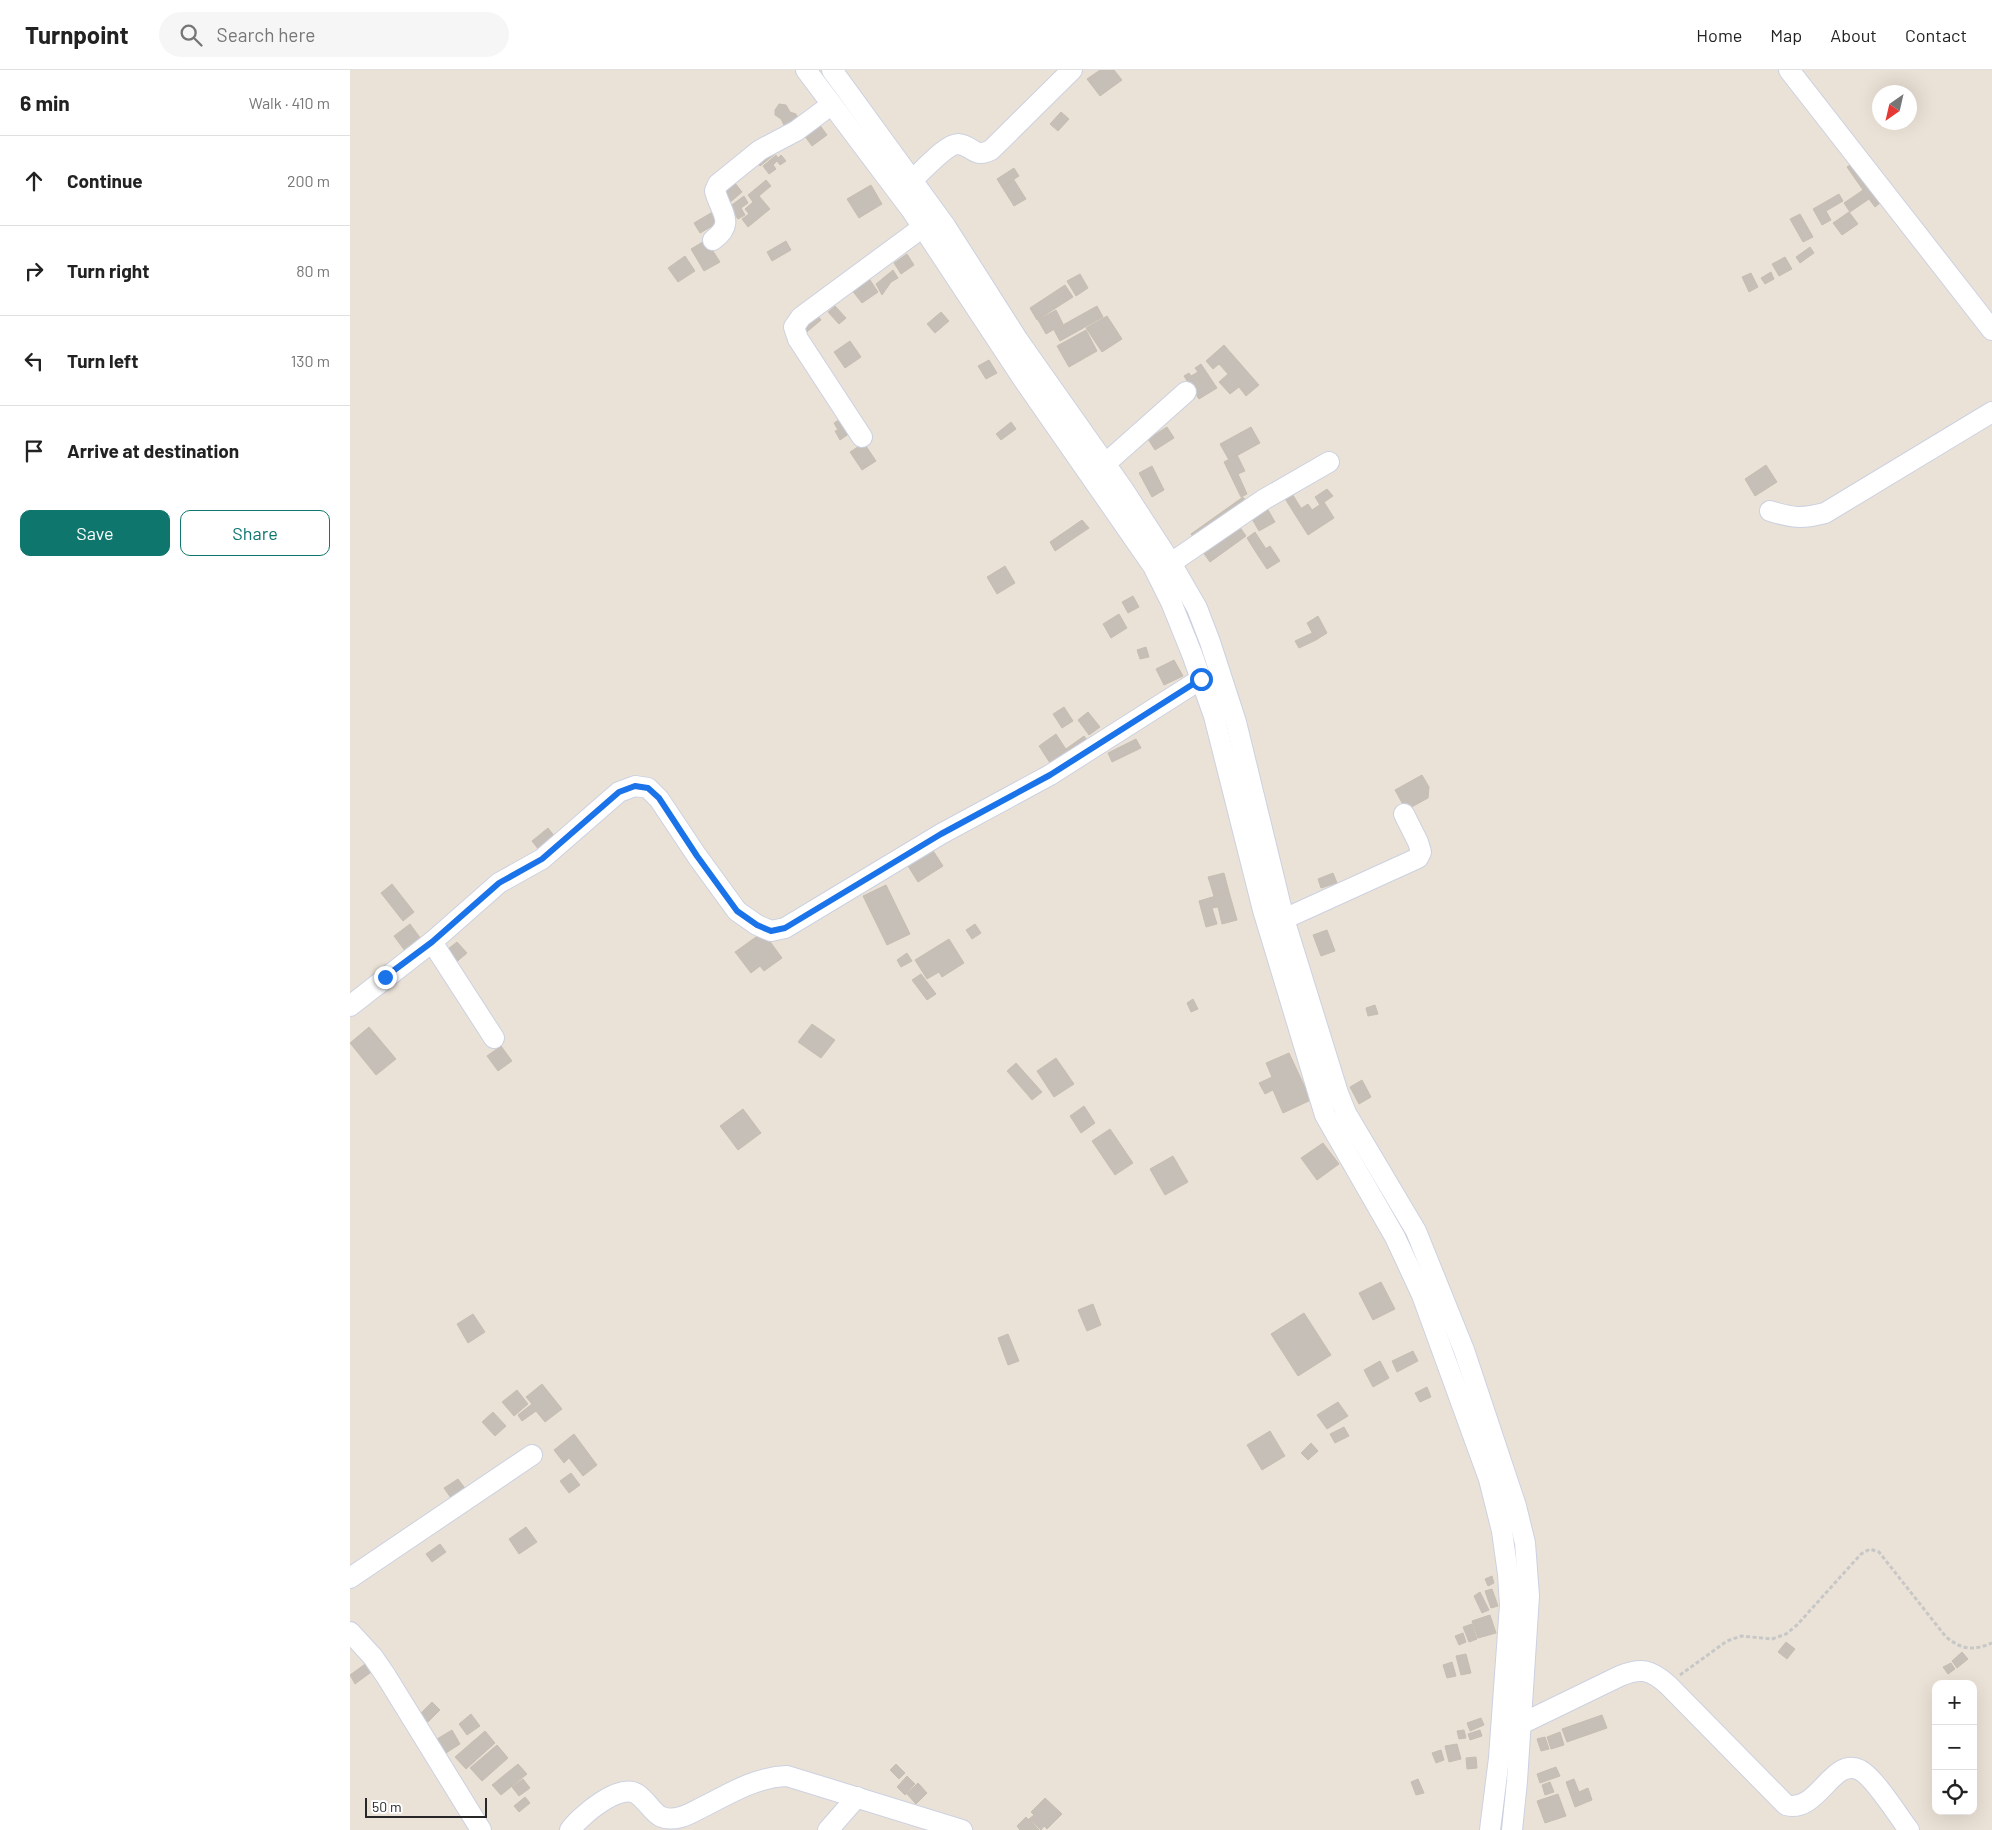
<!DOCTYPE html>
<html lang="en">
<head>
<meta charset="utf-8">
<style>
  body { margin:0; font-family:Barlow,sans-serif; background:#f6f6f6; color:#222 }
  .controls { position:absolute; right:15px; bottom:15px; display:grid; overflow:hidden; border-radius:10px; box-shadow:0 5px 20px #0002 }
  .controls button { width:45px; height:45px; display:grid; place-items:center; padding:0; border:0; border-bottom:1px solid #e0e0e0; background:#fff; color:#222; font:25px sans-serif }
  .compass { position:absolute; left:1522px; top:15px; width:45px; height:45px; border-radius:50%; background:#fff; box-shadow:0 5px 20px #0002; rotate:214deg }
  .scale { position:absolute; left:15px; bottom:12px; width:122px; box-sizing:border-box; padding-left:5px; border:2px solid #272727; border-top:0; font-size:14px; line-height:18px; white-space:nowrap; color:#272727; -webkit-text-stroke:4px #fff; paint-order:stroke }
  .stop { position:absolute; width:15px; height:15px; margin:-11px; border:4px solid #1a73e8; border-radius:50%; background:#fff }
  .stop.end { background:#1a73e8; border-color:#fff; box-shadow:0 1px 5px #0008 }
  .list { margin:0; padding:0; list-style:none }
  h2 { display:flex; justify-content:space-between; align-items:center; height:65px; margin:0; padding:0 20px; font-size:21px }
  h2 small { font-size:16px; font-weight:400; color:#767676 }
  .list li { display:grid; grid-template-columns:32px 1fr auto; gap:15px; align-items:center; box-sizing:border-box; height:90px; padding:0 20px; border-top:1px solid #e0e0e0 }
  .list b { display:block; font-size:19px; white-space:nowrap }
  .list em { font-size:16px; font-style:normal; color:#767676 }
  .actions { display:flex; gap:10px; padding:15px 20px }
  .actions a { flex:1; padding:11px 0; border:1px solid #0f766e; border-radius:10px; text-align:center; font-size:18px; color:#0f766e }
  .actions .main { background:#0f766e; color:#fff }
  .icon { flex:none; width:28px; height:28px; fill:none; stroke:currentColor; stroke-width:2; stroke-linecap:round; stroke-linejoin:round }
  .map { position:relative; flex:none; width:1642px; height:1760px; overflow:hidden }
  header { display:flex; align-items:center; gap:30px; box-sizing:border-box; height:70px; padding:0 25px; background:#fff; border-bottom:1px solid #e0e0e0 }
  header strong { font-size:24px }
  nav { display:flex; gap:28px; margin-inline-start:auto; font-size:18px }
  .search { width:350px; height:45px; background:#f6f6f6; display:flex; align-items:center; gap:12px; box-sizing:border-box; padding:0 18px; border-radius:28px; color:#767676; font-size:19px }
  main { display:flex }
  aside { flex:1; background:#fff }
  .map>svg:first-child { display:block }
  .building { fill:#c6bfb7; stroke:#c6beb1 }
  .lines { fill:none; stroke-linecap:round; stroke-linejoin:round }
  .minor-casing { stroke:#ccd1e1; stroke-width:22 }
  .path { stroke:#c7c7c7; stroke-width:3; stroke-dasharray:4 2.5; stroke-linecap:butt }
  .minor { stroke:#fff; stroke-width:20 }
  .route { stroke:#1a73e8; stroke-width:6 }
</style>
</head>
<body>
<header>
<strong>Turnpoint</strong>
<div class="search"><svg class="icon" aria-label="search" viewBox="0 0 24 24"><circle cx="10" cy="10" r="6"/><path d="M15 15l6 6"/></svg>Search here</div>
<nav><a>Home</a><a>Map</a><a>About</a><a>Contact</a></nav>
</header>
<main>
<aside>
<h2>6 min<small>Walk · 410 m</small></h2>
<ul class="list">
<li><svg class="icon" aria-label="ahead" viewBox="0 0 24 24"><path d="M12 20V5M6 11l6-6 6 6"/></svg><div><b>Continue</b></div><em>200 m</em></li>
<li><svg class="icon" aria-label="right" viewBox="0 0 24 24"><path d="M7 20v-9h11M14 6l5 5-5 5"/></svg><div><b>Turn right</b></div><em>80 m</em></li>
<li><svg class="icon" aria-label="left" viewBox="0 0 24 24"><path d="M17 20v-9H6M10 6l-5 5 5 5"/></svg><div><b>Turn left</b></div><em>130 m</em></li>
<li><svg class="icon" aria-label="arrive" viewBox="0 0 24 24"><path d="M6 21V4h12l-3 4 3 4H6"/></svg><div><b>Arrive at destination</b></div></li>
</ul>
<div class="actions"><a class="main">Save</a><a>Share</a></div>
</aside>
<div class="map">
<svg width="1642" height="1760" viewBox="0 0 1642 1760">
  <rect width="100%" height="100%" fill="#ebe2d7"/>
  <g class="building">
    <polygon points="750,0 764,0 772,10 750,26 737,9"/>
    <polygon points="429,34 436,35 440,42 446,44 449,51 440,58 434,55 431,49 425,45 425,40"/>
    <polygon points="711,42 719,49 708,61 700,54"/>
    <polygon points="469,54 477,65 462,76 454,65"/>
    <polygon points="420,78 425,84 410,96 405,90"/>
    <polygon points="426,85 428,88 431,85 436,91 430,95 427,91 423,95 426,99 419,104 413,96"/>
    <polygon points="1503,93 1530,133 1525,137 1519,129 1500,142 1494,133 1513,120 1497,97"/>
    <polygon points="664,98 669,106 652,117 647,109"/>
    <polygon points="416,110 421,116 409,126 420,139 398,157 392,149 399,144 395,139 403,132 398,125"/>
    <polygon points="664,110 676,129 664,136 652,117"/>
    <polygon points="385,113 392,122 378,134 370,125"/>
    <polygon points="521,115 532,134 509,148 497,129"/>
    <polygon points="1489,124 1493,131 1476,141 1481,150 1472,155 1463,139"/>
    <polygon points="394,126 398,133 391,138 395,145 388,149 379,137"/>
    <polygon points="366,140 373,150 350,163 344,153"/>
    <polygon points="1499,142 1508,154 1492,165 1483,153"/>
    <polygon points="1450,144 1463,167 1453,172 1440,149"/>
    <polygon points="356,170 370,192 354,201 341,179"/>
    <polygon points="436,171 441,180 422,191 417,182"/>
    <polygon points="1460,177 1464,183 1450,193 1446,187"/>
    <polygon points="557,184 564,195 551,204 544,193"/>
    <polygon points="335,186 345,201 328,212 318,198"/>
    <polygon points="1435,187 1442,199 1429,206 1422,194"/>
    <polygon points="543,200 548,208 541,212 532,225 526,214"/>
    <polygon points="1421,202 1424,209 1415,214 1411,208"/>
    <polygon points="1401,203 1408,217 1399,222 1392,207"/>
    <polygon points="730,204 738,218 726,226 717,211"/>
    <polygon points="518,207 528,222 512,233 501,219"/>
    <polygon points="715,215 723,227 687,250 680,238"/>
    <polygon points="485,236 496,248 489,254 478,242"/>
    <polygon points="747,236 753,247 710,271 704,260"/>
    <polygon points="706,240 713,254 696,264 688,250"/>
    <polygon points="465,242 471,250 452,266 446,258"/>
    <polygon points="591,242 599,251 585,263 577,254"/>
    <polygon points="757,246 772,269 752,282 736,258"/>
    <polygon points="736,260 747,281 719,297 707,276"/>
    <polygon points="500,271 511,287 495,298 484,282"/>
    <polygon points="874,275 909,315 896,326 889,317 880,324 869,312 878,304 869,294 863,299 856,291"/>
    <polygon points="639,290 647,303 636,309 628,296"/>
    <polygon points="851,294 867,318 849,329 834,306 839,303 841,306 848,302 845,298"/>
    <polygon points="494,347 503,361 490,370 485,361 488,360 484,353"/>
    <polygon points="661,352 666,359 651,370 646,364"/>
    <polygon points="817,357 824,368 805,380 798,369"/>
    <polygon points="901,357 910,373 879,390 870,374"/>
    <polygon points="514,373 526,391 512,400 500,382"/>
    <polygon points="887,385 895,401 888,404 897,424 891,427 874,392"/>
    <polygon points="1416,395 1427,412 1405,426 1395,409"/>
    <polygon points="802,396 814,420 802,427 789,403"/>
    <polygon points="977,419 983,426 970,435 965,427"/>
    <polygon points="941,422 951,438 944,443 934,427"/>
    <polygon points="893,427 900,437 848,474 841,464"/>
    <polygon points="974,432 984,448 958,465 944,443 958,434 962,440"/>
    <polygon points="914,433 925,452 909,461 898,442"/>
    <polygon points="732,450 739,458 705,481 700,472"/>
    <polygon points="887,453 896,466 860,492 850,478"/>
    <polygon points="905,462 916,479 907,484 897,468"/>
    <polygon points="920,476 930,491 917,499 907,484"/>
    <polygon points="655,496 665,513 647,524 637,507"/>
    <polygon points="783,526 789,537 778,543 772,532"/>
    <polygon points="769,544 777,558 761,568 753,554"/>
    <polygon points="968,546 977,563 966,570 957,553"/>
    <polygon points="962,563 966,570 949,578 945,571"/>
    <polygon points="796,577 799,587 790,589 787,580"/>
    <polygon points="824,590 833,606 814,615 806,599"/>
    <polygon points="714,637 723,651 712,658 703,644"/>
    <polygon points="738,642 750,657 739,665 728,650"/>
    <polygon points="706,664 721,687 704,699 689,676"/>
    <polygon points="734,666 740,674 721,687 716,679"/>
    <polygon points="786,669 791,678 762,692 758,683"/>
    <polygon points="1072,705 1079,717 1078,728 1056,740 1045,720"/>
    <polygon points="198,758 209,772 193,785 182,771"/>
    <polygon points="578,773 593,796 568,812 553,788"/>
    <polygon points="874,803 879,822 864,826 858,807"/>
    <polygon points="983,803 987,813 971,818 968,809"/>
    <polygon points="42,814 64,842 53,851 31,823"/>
    <polygon points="536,815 560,864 537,875 513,826"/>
    <polygon points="879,822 887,850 872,854 868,837 862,838 867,854 856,857 849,831"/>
    <polygon points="60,854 74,873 58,885 44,866"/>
    <polygon points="625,854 631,863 622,869 616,860"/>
    <polygon points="977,860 985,881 971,886 963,865"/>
    <polygon points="413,862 432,888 414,901 410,896 401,903 385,882"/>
    <polygon points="599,869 614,893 592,907 589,902 577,909 565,890"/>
    <polygon points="107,872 117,883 104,894 94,882"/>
    <polygon points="557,883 562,891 551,897 547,890"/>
    <polygon points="571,904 586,924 577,930 562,910"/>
    <polygon points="843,929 848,939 841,942 837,933"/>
    <polygon points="1025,935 1028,944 1018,946 1016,938"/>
    <polygon points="462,954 485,970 471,988 448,972"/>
    <polygon points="19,957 46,989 26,1005 0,973"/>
    <polygon points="151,976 162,991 148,1001 137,986"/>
    <polygon points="939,983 961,1030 933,1043 923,1020 915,1024 909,1013 922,1007 916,993"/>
    <polygon points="706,988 724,1014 704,1027 687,1001"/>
    <polygon points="666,993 692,1022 682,1030 657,1001"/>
    <polygon points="1012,1010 1021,1027 1009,1034 1000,1017"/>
    <polygon points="734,1036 745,1053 731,1063 720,1046"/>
    <polygon points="393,1039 411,1063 388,1080 370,1056"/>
    <polygon points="760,1059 783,1093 765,1105 742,1071"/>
    <polygon points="973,1073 989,1094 967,1110 951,1088"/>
    <polygon points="823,1086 838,1112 815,1125 800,1099"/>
    <polygon points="1031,1212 1045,1239 1023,1250 1009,1223"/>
    <polygon points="743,1234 751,1255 737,1261 728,1240"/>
    <polygon points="954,1243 981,1285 948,1306 921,1264"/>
    <polygon points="123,1244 135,1262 118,1273 107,1254"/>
    <polygon points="658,1264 669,1291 658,1295 648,1268"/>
    <polygon points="1063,1281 1068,1291 1047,1302 1042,1291"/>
    <polygon points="1030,1291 1039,1308 1023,1317 1014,1300"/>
    <polygon points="192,1314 212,1339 195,1352 186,1341 172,1351 168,1345 182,1334 176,1327"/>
    <polygon points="1077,1317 1081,1327 1070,1332 1065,1323"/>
    <polygon points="167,1320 178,1334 164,1346 152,1332"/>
    <polygon points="988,1332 998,1346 977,1359 967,1345"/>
    <polygon points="143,1342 156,1356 145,1366 132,1352"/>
    <polygon points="994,1357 999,1366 985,1373 980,1364"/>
    <polygon points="920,1361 935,1386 912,1400 897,1375"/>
    <polygon points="224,1364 247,1395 233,1406 219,1388 214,1393 204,1380"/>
    <polygon points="961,1373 968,1381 958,1390 951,1383"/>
    <polygon points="221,1403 230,1415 219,1423 210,1411"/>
    <polygon points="108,1409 117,1421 103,1431 94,1418"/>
    <polygon points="176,1457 187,1472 169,1484 159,1469"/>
    <polygon points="90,1474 96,1482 82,1492 76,1484"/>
    <polygon points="1142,1506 1144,1513 1138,1516 1135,1509"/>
    <polygon points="1142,1519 1148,1536 1141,1538 1135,1521"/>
    <polygon points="1130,1522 1139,1540 1132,1543 1124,1526"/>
    <polygon points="1140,1545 1146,1563 1128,1568 1122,1551"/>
    <polygon points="1122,1554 1127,1569 1119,1572 1113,1557"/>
    <polygon points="1113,1563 1116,1572 1109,1575 1105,1566"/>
    <polygon points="1436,1572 1445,1579 1437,1589 1428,1582"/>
    <polygon points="1612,1582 1618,1589 1607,1598 1602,1591"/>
    <polygon points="1116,1584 1121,1603 1111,1605 1106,1586"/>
    <polygon points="18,1592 24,1600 5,1614 0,1605"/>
    <polygon points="1102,1592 1106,1606 1097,1608 1093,1595"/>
    <polygon points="1601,1593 1605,1599 1598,1604 1593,1597"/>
    <polygon points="82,1632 90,1640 78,1652 70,1644"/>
    <polygon points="121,1644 130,1656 117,1665 109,1654"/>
    <polygon points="1252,1645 1257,1658 1217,1672 1212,1659"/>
    <polygon points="1131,1648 1134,1655 1120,1661 1117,1653"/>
    <polygon points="102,1660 110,1674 96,1683 87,1669"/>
    <polygon points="1114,1660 1116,1668 1109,1669 1107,1661"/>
    <polygon points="1130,1660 1132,1666 1120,1670 1118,1664"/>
    <polygon points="135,1661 145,1673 116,1699 105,1687"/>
    <polygon points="1210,1662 1214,1675 1201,1679 1197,1667"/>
    <polygon points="1195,1667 1199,1679 1191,1681 1187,1669"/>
    <polygon points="1107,1674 1111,1689 1099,1692 1095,1676"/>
    <polygon points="147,1675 158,1688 132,1711 120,1698"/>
    <polygon points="1091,1680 1094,1690 1086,1693 1082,1683"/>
    <polygon points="1126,1687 1127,1698 1117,1699 1116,1688"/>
    <polygon points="168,1694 177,1704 151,1725 142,1715"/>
    <polygon points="546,1694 555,1703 549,1709 540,1700"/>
    <polygon points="1206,1697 1210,1706 1190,1713 1187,1704"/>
    <polygon points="557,1706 565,1714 555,1725 547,1717"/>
    <polygon points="173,1709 180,1718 169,1726 162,1717"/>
    <polygon points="1068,1709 1074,1723 1066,1725 1061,1712"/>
    <polygon points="1224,1709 1229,1722 1238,1718 1242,1730 1225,1737 1216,1712"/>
    <polygon points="1200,1712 1204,1722 1195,1725 1192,1715"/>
    <polygon points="568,1713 577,1723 566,1734 557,1724"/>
    <polygon points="1208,1724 1216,1746 1195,1753 1187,1731"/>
    <polygon points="175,1727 180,1733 169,1742 164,1736"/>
    <polygon points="695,1728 712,1744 697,1759 694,1756 691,1760 679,1749 684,1745 681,1742"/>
    <polygon points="676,1747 689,1760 670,1760 667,1756"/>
  </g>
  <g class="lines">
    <defs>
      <g id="minor">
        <polyline points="456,0 562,141 673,309 803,496 821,532 842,584 864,646 913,840 975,1045 1045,1167 1072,1225 1139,1409 1152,1461 1158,1504 1160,1535 1149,1688 1140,1760"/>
        <polyline points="482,0 596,157 668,270 773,419 821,493 847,538 860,572 886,652 934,849 988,1023 996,1043 1066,1161 1114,1280 1166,1436 1175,1473 1179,1526 1167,1711 1162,1760"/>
        <polyline points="1439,0 1642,260"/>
        <path d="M 562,110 C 572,102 596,74 608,74 C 623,75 623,89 641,80 L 722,0"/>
        <path d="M 363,170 C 386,153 371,143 365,121 L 368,114 L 410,80 L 446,61 L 481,35"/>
        <polyline points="512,367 448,269 444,257 451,247 573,157"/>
        <polyline points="755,394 836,322"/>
        <path d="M 1420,441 C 1443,448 1452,449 1475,443 L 1642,342"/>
        <polyline points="821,493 913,430 979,392"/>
        <polyline points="934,849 1068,788 1071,782 1068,772 1054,744"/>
        <polyline points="82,872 144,968"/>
        <polyline points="0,936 82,872 149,813 192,789 269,722 285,716 298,718 309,729 347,786 387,841 407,855 421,861 435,858 591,764 700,705 851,609"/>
        <polyline points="0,1508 182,1385"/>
        <polyline points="0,1562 23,1587 36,1606 131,1760"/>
        <path d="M 1171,1654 L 1270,1606 C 1292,1597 1301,1600 1318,1615 L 1436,1735 C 1468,1744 1482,1686 1510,1700 C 1525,1708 1548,1746 1559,1760"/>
        <path d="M 220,1760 C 230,1746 270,1712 287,1724 C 304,1736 304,1754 331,1747 C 339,1745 348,1739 355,1736 C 382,1722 407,1707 437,1706 L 612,1760"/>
        <polyline points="478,1760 507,1727"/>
      </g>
    </defs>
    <use href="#minor" class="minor-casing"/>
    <path class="path" d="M 1330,1605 L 1377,1571 L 1391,1566 L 1422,1569 L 1436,1564 L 1447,1555 L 1511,1484 L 1520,1479 L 1529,1482 L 1596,1567 C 1613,1580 1622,1581 1642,1573"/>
    <use href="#minor" class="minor"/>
  </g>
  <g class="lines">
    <polyline class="route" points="35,907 82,872 149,813 192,789 269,722 285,716 298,718 309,728 347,786 387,841 407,855 421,861 435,858 591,764 700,705 851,609"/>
  </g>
</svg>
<div class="controls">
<button>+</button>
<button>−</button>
<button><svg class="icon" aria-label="locate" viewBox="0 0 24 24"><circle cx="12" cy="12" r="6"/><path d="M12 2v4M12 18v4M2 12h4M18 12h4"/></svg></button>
</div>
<svg class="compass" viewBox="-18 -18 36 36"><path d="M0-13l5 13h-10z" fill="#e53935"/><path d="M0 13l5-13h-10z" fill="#767676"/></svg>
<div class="scale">50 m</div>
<div class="stop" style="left:851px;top:609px"></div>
<div class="stop end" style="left:35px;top:907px"></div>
</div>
</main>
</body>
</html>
